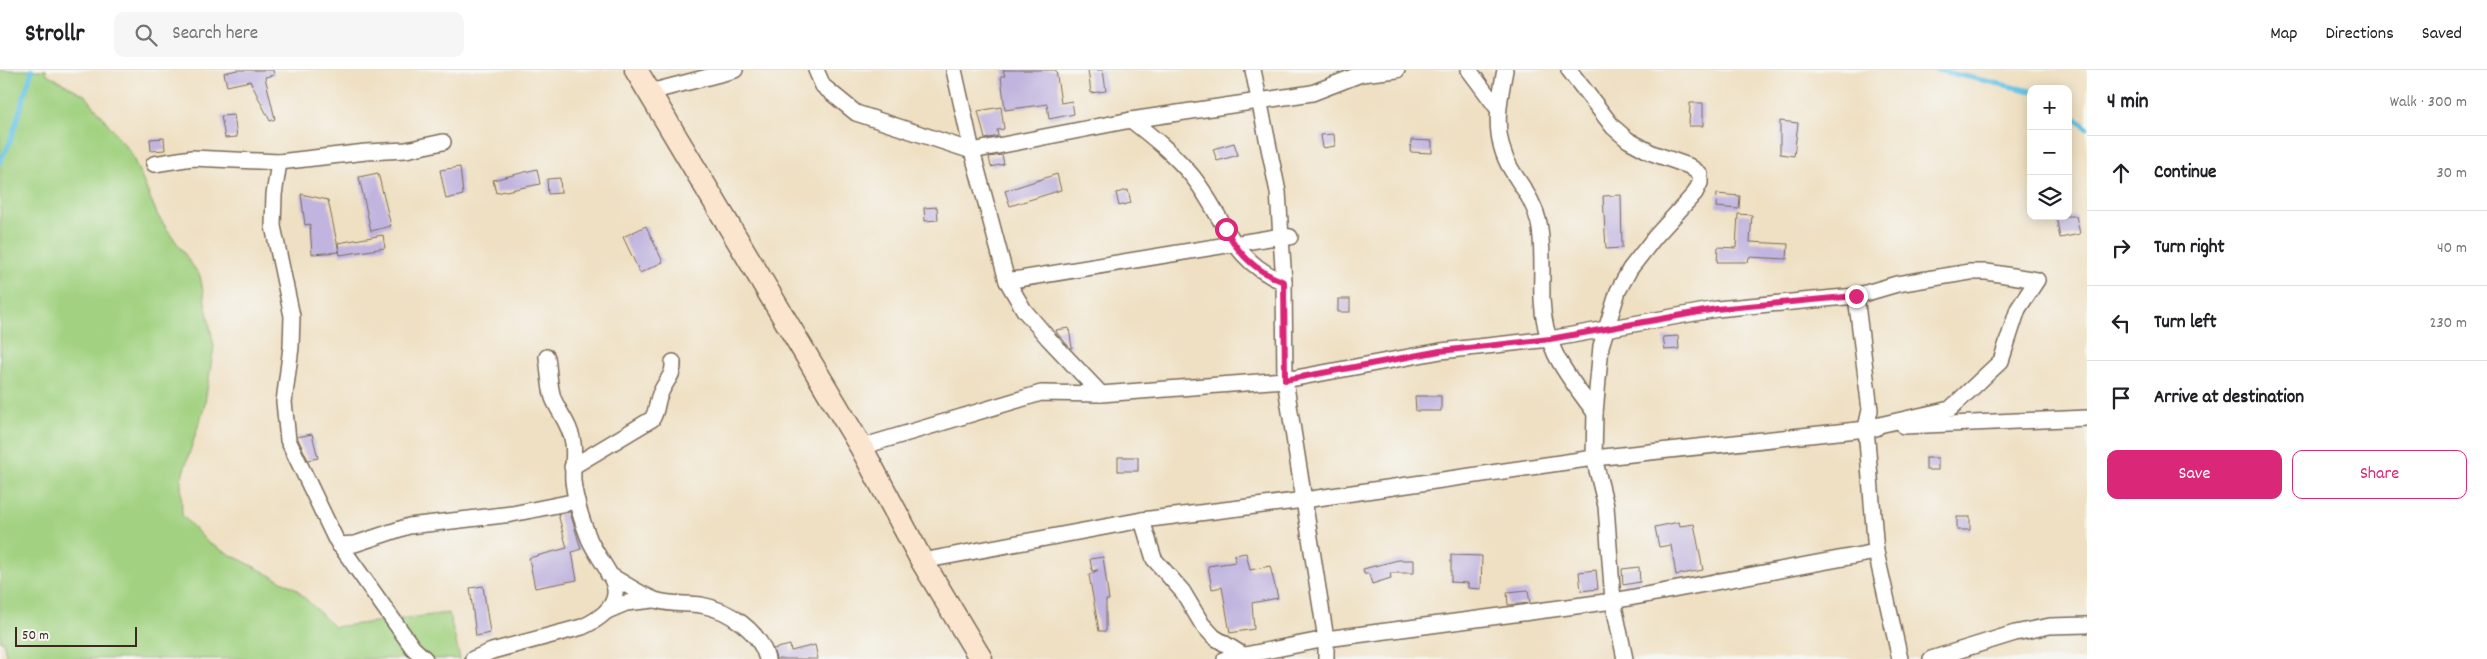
<!DOCTYPE html>
<html lang="en">
<head>
<meta charset="utf-8">
<style>
  body { margin:0; font-family:Dekko,sans-serif; background:#f6f6f6; color:#202124 }
  .controls { position:absolute; right:15px; top:15px; display:grid; overflow:hidden; border-radius:10px; box-shadow:0 2px 12px #0003 }
  .controls button { width:45px; height:45px; display:grid; place-items:center; padding:0; border:0; border-bottom:1px solid #e0e0e0; background:#fff; color:#202124; font:25px sans-serif }
  .scale { position:absolute; left:15px; bottom:12px; width:122px; box-sizing:border-box; padding-left:5px; border:2px solid #3b2a1e; border-top:0; font-size:14px; line-height:18px; white-space:nowrap; color:#3b2a1e; -webkit-text-stroke:4px #f6f6f2; paint-order:stroke }
  .stop { position:absolute; width:15px; height:15px; margin:-11px; border:4px solid #db2777; border-radius:50%; background:#fff }
  .stop.end { background:#db2777; border-color:#fff; box-shadow:0 1px 5px #0008 }
  .list { margin:0; padding:0; list-style:none }
  h2 { display:flex; justify-content:space-between; align-items:center; height:65px; margin:0; padding:0 20px; font-size:21px }
  h2 small { font-size:16px; font-weight:400; color:#757577 }
  .list li { display:grid; grid-template-columns:32px 1fr auto; gap:15px; align-items:center; box-sizing:border-box; height:75px; padding:0 20px; border-top:1px solid #e0e0e0 }
  .list b { display:block; font-size:19px; white-space:nowrap }
  .list em { font-size:16px; font-style:normal; color:#757577 }
  .actions { display:flex; gap:10px; padding:15px 20px }
  .actions a { flex:1; padding:11px 0; border:1px solid #db2777; border-radius:10px; text-align:center; font-size:18px; color:#db2777 }
  .actions .main { background:#db2777; color:#fff }
  .icon { flex:none; width:28px; height:28px; fill:none; stroke:currentColor; stroke-width:2; stroke-linecap:round; stroke-linejoin:round }
  .map { position:relative; flex:none; width:2087px; height:589px; overflow:hidden }
  header { display:flex; align-items:center; gap:30px; box-sizing:border-box; height:70px; padding:0 25px; background:#fff; border-bottom:1px solid #e0e0e0 }
  header strong { font-size:24px }
  nav { display:flex; gap:28px; margin-inline-start:auto; font-size:18px }
  .search { width:350px; height:45px; background:#f6f6f6; display:flex; align-items:center; gap:12px; box-sizing:border-box; padding:0 18px; border-radius:10px; color:#757577; font-size:19px }
  main { display:flex }
  aside { flex:1; background:#fff }
  .map>svg:first-child { display:block }
  .green { fill:#a2d281; stroke:#6e7e50 }
  .lines { fill:none; stroke-linecap:round; stroke-linejoin:round }
  .stream { stroke:#69c5e7; stroke-width:5 }
  .building { fill:#c1b5df }
  .minor-casing { stroke:#7a6a58; stroke-width:18 }
  .secondary-casing { stroke:#7a6a58; stroke-width:25 }
  .minor { stroke:#fff; stroke-width:15 }
  .secondary { stroke:#fbe5cf; stroke-width:22 }
  .route { stroke:#db2777; stroke-width:6 }
</style>
</head>
<body>
<header>
<strong>Strollr</strong>
<div class="search"><svg class="icon" aria-label="search" viewBox="0 0 24 24"><circle cx="10" cy="10" r="6"/><path d="M15 15l6 6"/></svg>Search here</div>
<nav><a>Map</a><a>Directions</a><a>Saved</a></nav>
</header>
<main>
<div class="map">
<svg width="2087" height="589" viewBox="0 0 2087 589">
  <rect width="100%" height="100%" fill="#f6f6f2"/>
  <filter id="ink" filterUnits="userSpaceOnUse"><feTurbulence type="fractalNoise" baseFrequency=".02" numOctaves="2"/><feDisplacementMap in="SourceGraphic" scale="10" xChannelSelector="R" yChannelSelector="G"/><feConvolveMatrix kernelMatrix="1 2 1 2 8 2 1 2 1" color-interpolation-filters="sRGB"/></filter>
  <filter id="wash" filterUnits="userSpaceOnUse"><feTurbulence type="fractalNoise" baseFrequency=".0096" numOctaves="4" result="noise"/><feDisplacementMap in="SourceGraphic" scale="20" xChannelSelector="R" yChannelSelector="G"/><feGaussianBlur stdDeviation="1.12" result="paint"/><feColorMatrix in="noise" values="0 0 0 0 0 0 0 0 0 0 0 0 0 0 0 0 0 1.4 0 .05"/><feComposite in="paint" operator="in"/></filter>
  <g filter="url(#wash)">
    <rect width="100%" height="100%" fill="#efe0c3"/>
    <polygon class="green" points="0,0 46,0 47,4 86,26 131,83 158,146 200,206 214,277 204,338 181,409 182,445 208,473 295,518 334,557 449,543 460,589 7,589 3,571 0,571"/>
    <g class="lines">
      <g class="stream">
        <polyline points="1937,0 2031,21"/>
        <polyline points="2068,42 2087,58"/>
        <polyline points="0,92 10,72 32,0"/>
      </g>
    </g>
    <g id="blocks">
      <g class="building">
        <polygon points="237,0 273,0 274,5 265,7 275,49 270,51 250,11 227,16 224,3"/>
        <polygon points="1003,0 1056,0 1061,33 1072,31 1074,44 1049,49 1047,34 1005,40 1001,6 1005,6"/>
        <polygon points="1088,0 1103,0 1106,21 1091,23"/>
        <polygon points="1690,33 1703,33 1703,56 1689,56"/>
        <polygon points="1001,37 1004,59 997,60 998,66 985,69 978,41"/>
        <polygon points="234,45 237,67 225,68 221,46"/>
        <polygon points="1780,51 1798,53 1794,86 1780,84"/>
        <polygon points="1334,64 1335,76 1323,78 1321,65"/>
        <polygon points="164,68 165,80 151,81 150,69"/>
        <polygon points="1411,70 1432,71 1432,83 1410,82"/>
        <polygon points="1234,73 1238,85 1217,91 1213,79"/>
        <polygon points="1002,85 1004,94 991,97 989,87"/>
        <polygon points="460,97 463,125 446,129 440,100"/>
        <polygon points="537,99 540,114 496,123 493,110"/>
        <polygon points="378,103 391,156 371,161 359,107"/>
        <polygon points="1057,104 1061,120 1010,136 1005,121"/>
        <polygon points="560,108 561,123 548,124 547,109"/>
        <polygon points="1128,120 1131,133 1119,136 1116,123"/>
        <polygon points="301,124 328,130 339,182 312,184 310,154 305,155"/>
        <polygon points="1717,124 1740,126 1739,139 1716,137"/>
        <polygon points="1621,125 1622,178 1606,179 1603,126"/>
        <polygon points="937,137 938,150 925,151 924,138"/>
        <polygon points="1738,144 1752,145 1750,172 1788,174 1787,189 1749,187 1748,192 1717,192 1718,177 1736,178"/>
        <polygon points="2056,146 2076,146 2080,164 2060,168"/>
        <polygon points="646,156 663,192 640,203 623,167"/>
        <polygon points="383,165 385,178 340,185 338,173"/>
        <rect x="1338" y="229" width="12" height="13"/>
        <polygon points="1069,258 1072,278 1070,278 1057,263 1056,260"/>
        <polygon points="1678,266 1679,279 1665,280 1663,267"/>
        <polygon points="1415,326 1441,326 1441,341 1416,341"/>
        <polygon points="312,364 318,388 308,390 297,367"/>
        <rect x="1118" y="387" width="20" height="14"/>
        <rect x="1926" y="388" width="12" height="12"/>
        <polygon points="570,442 581,479 572,482 577,510 535,518 529,488 567,478 558,444"/>
        <rect x="1957" y="447" width="13" height="13"/>
        <polygon points="1679,452 1680,456 1694,454 1703,500 1676,505 1671,475 1659,477 1655,457"/>
        <polygon points="1246,483 1250,500 1270,496 1278,528 1252,533 1254,559 1230,563 1222,517 1212,519 1208,496 1236,492 1234,485"/>
        <polygon points="1451,485 1482,486 1481,519 1468,518 1468,513 1451,512"/>
        <polygon points="1103,487 1109,530 1106,530 1106,561 1099,561 1089,505 1098,500 1092,501 1090,489"/>
        <polygon points="1398,490 1414,490 1414,503 1390,503 1391,508 1372,514 1369,504 1364,504 1363,499"/>
        <polygon points="1639,497 1640,512 1623,515 1622,499"/>
        <polygon points="1596,500 1598,519 1581,521 1579,502"/>
        <polygon points="483,516 490,563 476,566 470,518"/>
        <polygon points="1528,520 1530,533 1508,535 1507,522"/>
        <polygon points="790,575 791,581 815,575 818,589 776,589 773,579"/>
      </g>
    </g>
  </g>
  <g filter="url(#ink)">
    <use href="#blocks" fill-opacity="0" stroke="#7a6a58" stroke-width="1"/>
    <g class="lines">
      <defs>
        <g id="minor">
          <polyline points="816,0 823,16 856,43 972,81 1131,50 1312,23 1361,4 1397,0"/>
          <polyline points="954,0 972,81 1007,211 1024,240 1048,268 1101,324"/>
          <polyline points="1253,0 1278,122 1284,212 1285,310 1326,569 1326,589"/>
          <polyline points="1469,0 1498,39"/>
          <path d="M 1505,0 C 1498,35 1492,67 1511,99 C 1522,117 1534,131 1539,153 C 1544,177 1541,204 1542,229 C 1544,280 1567,304 1595,343"/>
          <polyline points="1569,0 1613,57 1628,70 1652,83 1689,96 1700,104 1700,113 1695,123 1655,167 1630,199 1618,221 1601,276 1595,343 1594,388 1606,436 1613,531 1625,589"/>
          <polyline points="650,22 735,0"/>
          <path d="M 1131,50 C 1154,68 1175,85 1193,107 C 1226,149 1230,191 1284,212"/>
          <polyline points="279,92 274,125 273,156 292,246 291,277 284,332 288,370 335,468 413,578 425,589"/>
          <polyline points="154,94 192,88 279,92 366,82 406,80 443,72"/>
          <polyline points="1007,211 1282,166 1290,167"/>
          <polyline points="1856,226 1870,340 1866,358 1876,482 1900,589"/>
          <polyline points="1904,356 2087,348"/>
          <polyline points="861,377 1041,323 1101,324 1285,310 1441,281 1550,269 1717,239 1856,226 1897,214 1970,202 1987,202 2037,210 2018,239 2001,291 1950,339 1866,358"/>
          <path d="M 572,397 L 652,349 C 658,340 656,331 661,322 C 666,310 674,306 673,292"/>
          <polyline points="1142,450 1154,489 1183,522 1202,554 1214,567 1243,585"/>
          <polyline points="339,475 355,474 409,456 512,444 577,431"/>
          <polyline points="922,491 1142,450 1304,430 1594,388 1876,358"/>
          <path d="M 608,504 C 624,513 639,524 655,530 C 670,535 686,533 701,535 C 729,540 760,561 767,589"/>
          <polyline points="607,541 626,533 653,530"/>
          <path d="M 473,589 L 492,581 L 582,557 C 596,551 617,538 615,520 C 614,504 593,482 588,466 C 581,448 575,429 573,411 C 572,398 575,385 573,373 C 571,356 559,343 553,328 C 549,315 549,300 547,287"/>
          <polyline points="1225,589 1326,569 1613,531 1876,482"/>
          <polyline points="1931,589 2015,563 2050,556 2087,555"/>
        </g>
        <polyline id="secondary" points="636,0 861,377 922,491 981,589"/>
      </defs>
      <use href="#minor" class="minor-casing"/>
      <use href="#secondary" class="secondary-casing"/>
      <use href="#minor" class="minor"/>
      <use href="#secondary" class="secondary"/>
    </g>
  </g>
  <g class="lines" filter="url(#ink)">
    <path class="route" d="M 1226,159 C 1238,185 1257,202 1284,212 L 1285,310 L 1440,281 L 1550,269 L 1716,239 L 1856,226"/>
  </g>
</svg>
<div class="controls">
<button>+</button>
<button>−</button>
<button><svg class="icon" aria-label="layers" viewBox="0 0 24 24"><path d="M12 4l9 5-9 5-9-5zM3 14l9 5 9-5"/></svg></button>
</div>
<div class="scale">50 m</div>
<div class="stop" style="left:1226px;top:159px"></div>
<div class="stop end" style="left:1856px;top:226px"></div>
</div>
<aside>
<h2>4 min<small>Walk · 300 m</small></h2>
<ul class="list">
<li><svg class="icon" aria-label="ahead" viewBox="0 0 24 24"><path d="M12 20V5M6 11l6-6 6 6"/></svg><div><b>Continue</b></div><em>30 m</em></li>
<li><svg class="icon" aria-label="right" viewBox="0 0 24 24"><path d="M7 20v-9h11M14 6l5 5-5 5"/></svg><div><b>Turn right</b></div><em>40 m</em></li>
<li><svg class="icon" aria-label="left" viewBox="0 0 24 24"><path d="M17 20v-9H6M10 6l-5 5 5 5"/></svg><div><b>Turn left</b></div><em>230 m</em></li>
<li><svg class="icon" aria-label="arrive" viewBox="0 0 24 24"><path d="M6 21V4h12l-3 4 3 4H6"/></svg><div><b>Arrive at destination</b></div></li>
</ul>
<div class="actions"><a class="main">Save</a><a>Share</a></div>
</aside>
</main>
</body>
</html>
